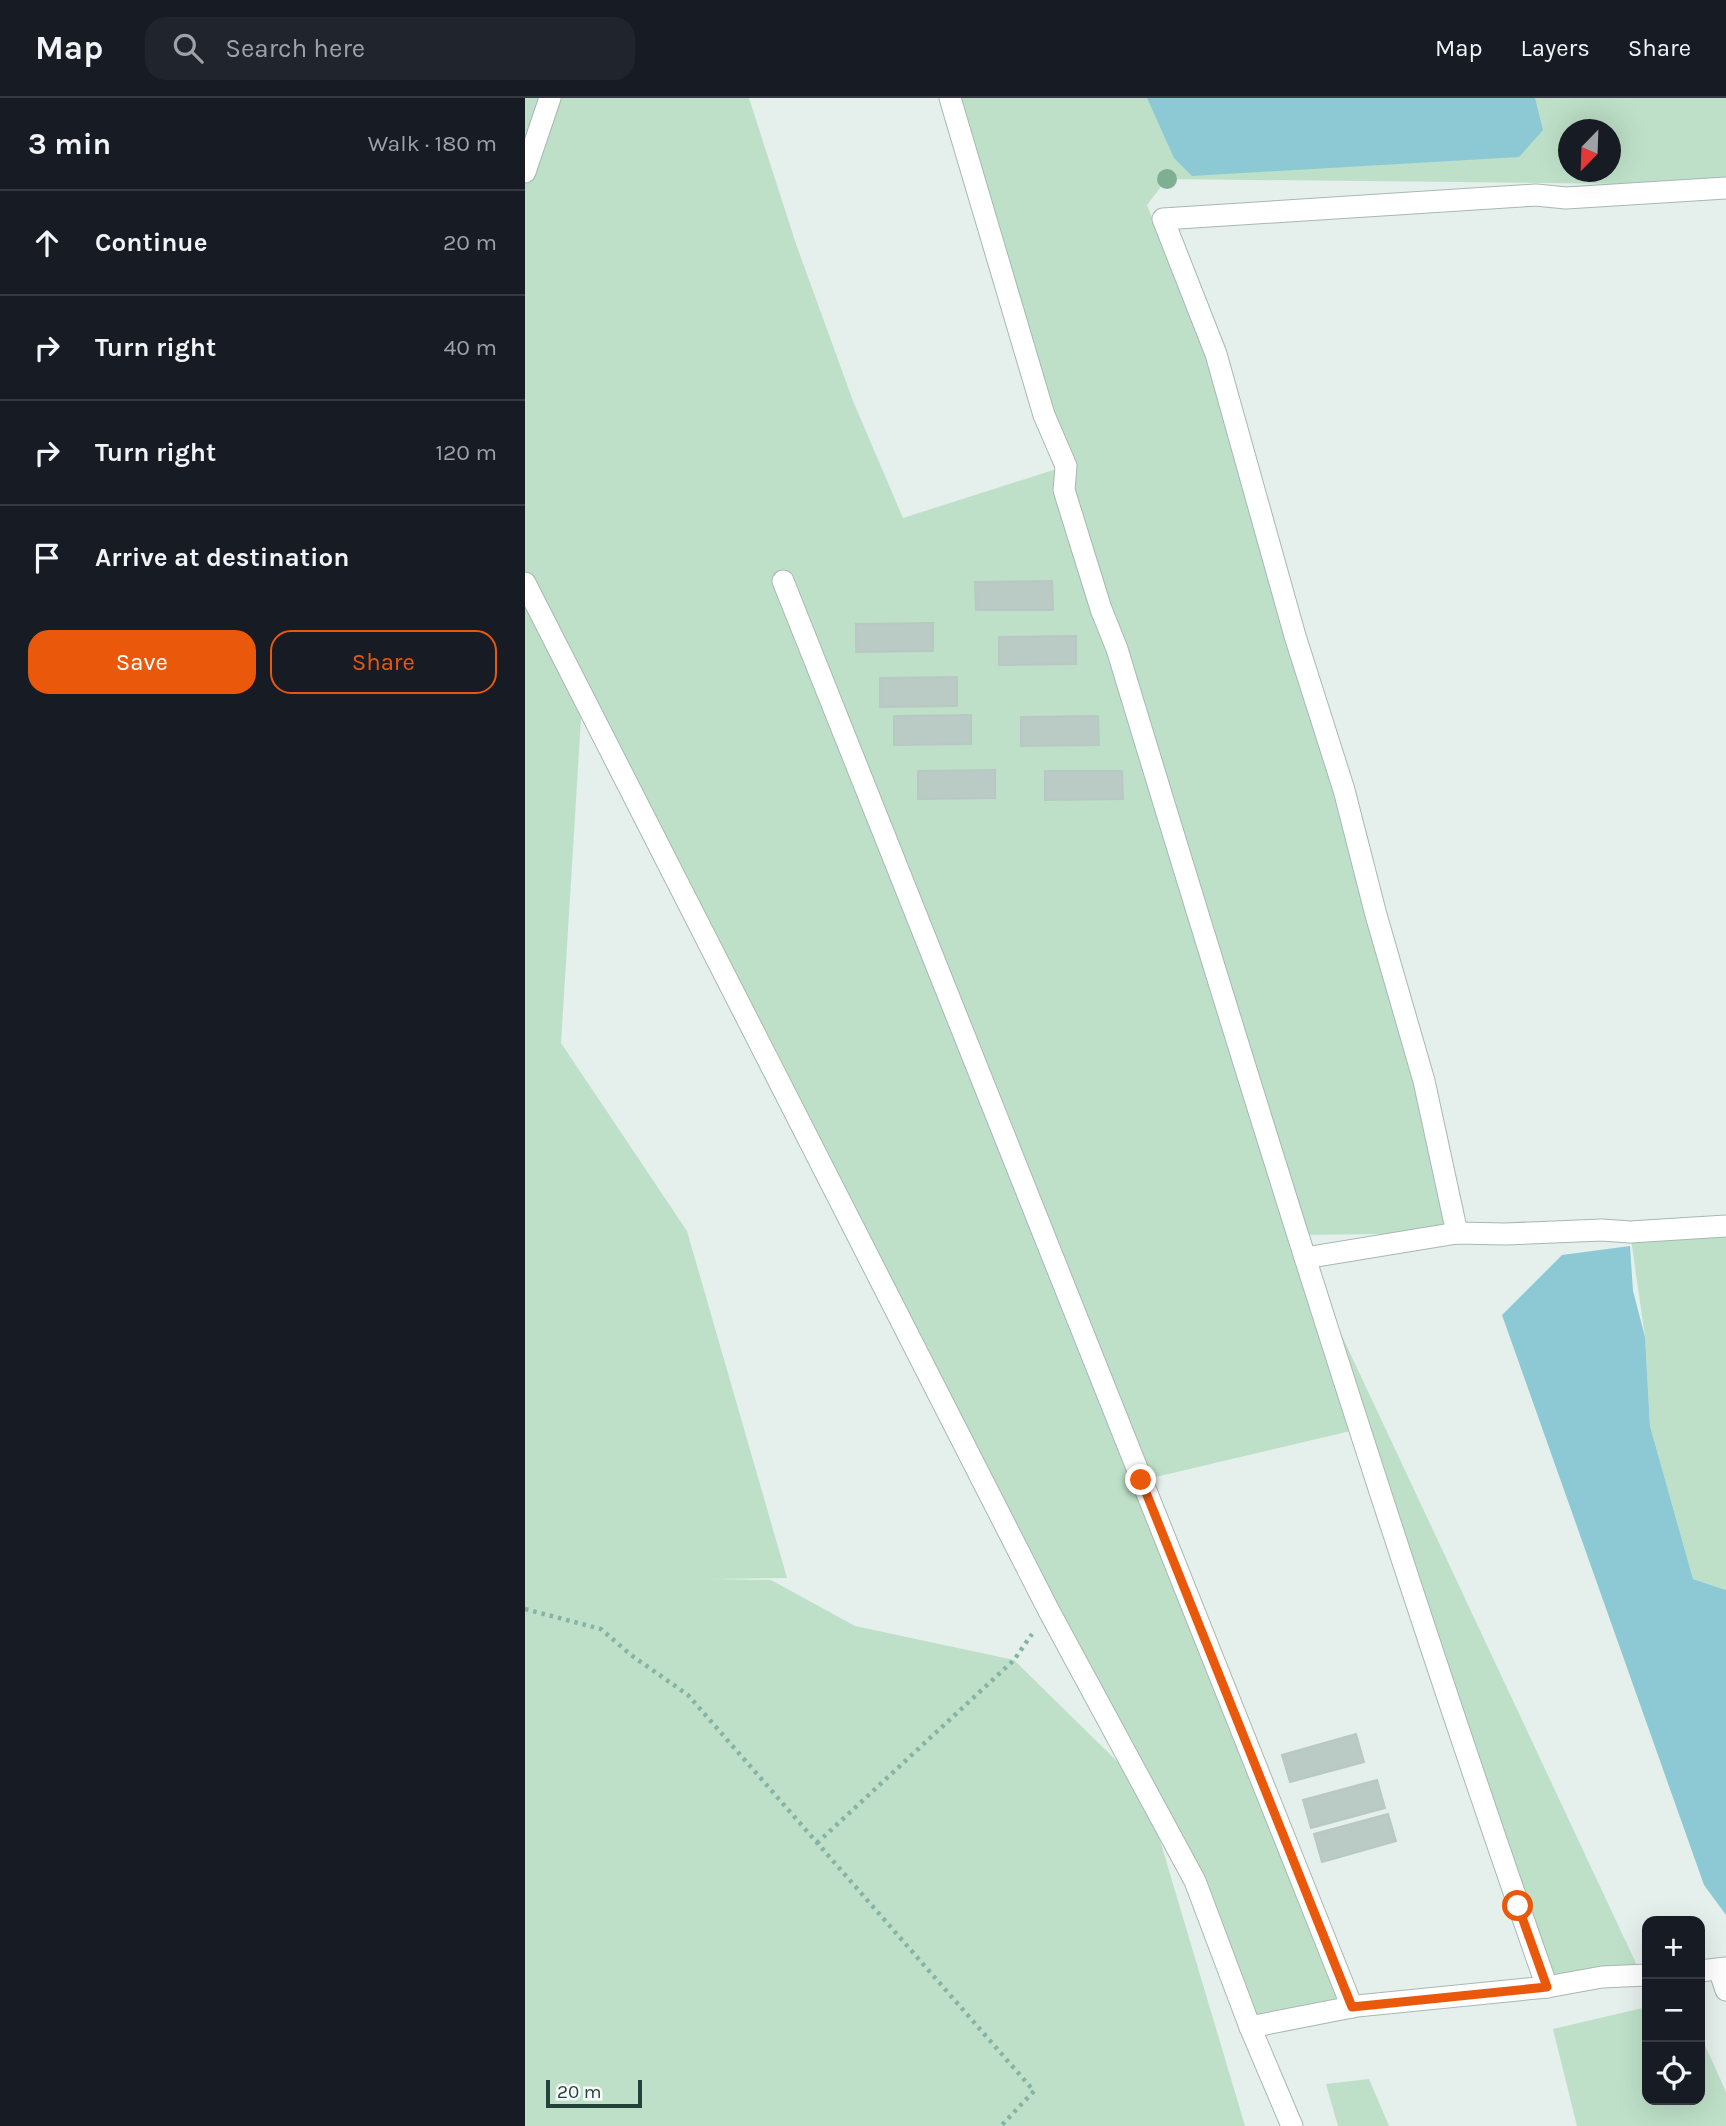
<!DOCTYPE html>
<html lang="en">
<head>
<meta charset="utf-8">
<style>
  body { margin:0; font-family:Karla,sans-serif; background:#20242c; color:#f1f3f6 }
  .controls { position:absolute; right:21px; bottom:21px; display:grid; overflow:hidden; border-radius:14px; box-shadow:0 7px 28px #0002 }
  .controls button { width:63px; height:63px; display:grid; place-items:center; padding:0; border:0; border-bottom:2px solid #363941; background:#171b24; color:#f1f3f6; font:35px sans-serif }
  .compass { position:absolute; left:1033px; top:21px; width:63px; height:63px; border-radius:50%; background:#171b24; box-shadow:0 7px 28px #0002; rotate:203deg }
  .scale { position:absolute; left:21px; bottom:18px; width:96px; box-sizing:border-box; padding-left:7px; border:4px solid #23423a; border-top:0; font-size:19px; line-height:24px; white-space:nowrap; color:#23423a; -webkit-text-stroke:5px #f6fbf9; paint-order:stroke }
  .stop { position:absolute; width:21px; height:21px; margin:-16px; border:5px solid #ea580c; border-radius:50%; background:#fff }
  .stop.end { background:#ea580c; border-color:#fff; box-shadow:0 2px 7px #0008 }
  .list { margin:0; padding:0; list-style:none }
  h2 { display:flex; justify-content:space-between; align-items:center; height:91px; margin:0; padding:0 28px; font-size:30px }
  h2 small { font-size:23px; font-weight:400; color:#9ea1a6 }
  .list li { display:grid; grid-template-columns:46px 1fr auto; gap:21px; align-items:center; box-sizing:border-box; height:105px; padding:0 28px; border-top:2px solid #363941 }
  .list b { display:block; font-size:26px; white-space:nowrap }
  .list em { font-size:23px; font-style:normal; color:#9ea1a6 }
  .actions { display:flex; gap:14px; padding:21px 28px }
  .actions a { flex:1; padding:16px 0; border:2px solid #ea580c; border-radius:21px; text-align:center; font-size:24px; color:#ea580c }
  .actions .main { background:#ea580c; color:#fff }
  .icon { flex:none; width:38px; height:38px; fill:none; stroke:currentColor; stroke-width:2; stroke-linecap:round; stroke-linejoin:round }
  .map { position:relative; flex:none; width:1201px; height:2028px; overflow:hidden }
  header { display:flex; align-items:center; gap:42px; box-sizing:border-box; height:98px; padding:0 35px; background:#171b24; border-bottom:2px solid #363941 }
  header strong { font-size:33px }
  nav { display:flex; gap:38px; margin-inline-start:auto; font-size:24px }
  .search { width:490px; height:63px; background:#20242c; display:flex; align-items:center; gap:18px; box-sizing:border-box; padding:0 24px; border-radius:21px; color:#9ea1a6; font-size:26px }
  main { display:flex }
  aside { flex:1; background:#171b24 }
  .map>svg:first-child { display:block }
  .green { fill:#bee0c8; fill-rule:evenodd }
  .water { fill:#8cc9d5 }
  .building { fill:#bacac4; stroke:#b7c9c2; stroke-width:2 }
  .lines { fill:none; stroke-linecap:round; stroke-linejoin:round }
  .minor-casing { stroke:#a7b8b2; stroke-width:23 }
  .path { stroke:#85b3a5; stroke-width:4.5; stroke-dasharray:3.5 5; stroke-linecap:butt }
  .minor { stroke:#fff; stroke-width:21 }
  .tree { fill:#7faf93 }
  .route { stroke:#ea580c; stroke-width:9 }
</style>
</head>
<body>
<header>
<strong>Map</strong>
<div class="search"><svg class="icon" aria-label="search" viewBox="0 0 24 24"><circle cx="10" cy="10" r="6"/><path d="M15 15l6 6"/></svg>Search here</div>
<nav><a>Map</a><a>Layers</a><a>Share</a></nav>
</header>
<main>
<aside>
<h2>3 min<small>Walk · 180 m</small></h2>
<ul class="list">
<li><svg class="icon" aria-label="ahead" viewBox="0 0 24 24"><path d="M12 20V5M6 11l6-6 6 6"/></svg><div><b>Continue</b></div><em>20 m</em></li>
<li><svg class="icon" aria-label="right" viewBox="0 0 24 24"><path d="M7 20v-9h11M14 6l5 5-5 5"/></svg><div><b>Turn right</b></div><em>40 m</em></li>
<li><svg class="icon" aria-label="right" viewBox="0 0 24 24"><path d="M7 20v-9h11M14 6l5 5-5 5"/></svg><div><b>Turn right</b></div><em>120 m</em></li>
<li><svg class="icon" aria-label="arrive" viewBox="0 0 24 24"><path d="M6 21V4h12l-3 4 3 4H6"/></svg><div><b>Arrive at destination</b></div></li>
</ul>
<div class="actions"><a class="main">Save</a><a>Share</a></div>
</aside>
<div class="map">
<svg width="1201" height="2028" viewBox="0 0 1201 2028">
  <rect width="100%" height="100%" fill="#e5efeb"/>
  <g class="green">
    <path d="M 0,0 L 224,0 L 271,146 L 328,303 L 378,420 L 541,368 L 425,0 L 1201,0 L 1201,87 L 642,81 L 622,107 L 720,358 L 932,1135 L 774,1137 L 780,1159 L 1117,1878 L 1022,1889 L 834,1331 L 618,1382 L 824,1900 L 734,1927 L 629,1722 L 720,2028 L 0,2028 ZM 1044,32 L 1086,32 L 1086,74 L 1044,74 ZM 57,605 L 606,1677 L 489,1562 L 330,1528 L 246,1482 L 187,1481 L 262,1480 L 162,1133 L 36,945 Z"/>
    <polygon points="1201,1128 1201,1492 1168,1481 1125,1328 1120,1239 1105,1134"/>
    <polygon points="1122,1909 1122,2002 1175,2002 1175,1936 1201,1994 1201,2028 1052,2028 1028,1931"/>
    <polygon points="844,1981 864,2028 813,2028 801,1986"/>
  </g>
  <g class="water">
    <polygon points="622,0 1010,0 1018,32 994,59 667,78 649,60"/>
    <polygon points="1105,1148 1108,1193 1120,1239 1125,1328 1168,1481 1201,1492 1201,1817 1179,1787 977,1217 1037,1157"/>
  </g>
  <g class="building">
    <polygon points="527,483 528,512 451,512 450,484"/>
    <polygon points="408,525 408,553 331,554 331,526"/>
    <polygon points="551,538 551,566 474,567 474,539"/>
    <polygon points="432,579 432,608 355,609 355,580"/>
    <polygon points="446,617 446,646 369,647 369,618"/>
    <polygon points="573,618 574,647 496,648 496,619"/>
    <polygon points="470,672 470,700 393,701 393,673"/>
    <polygon points="520,673 597,673 598,701 520,702"/>
    <polygon points="831,1636 839,1664 765,1684 757,1657"/>
    <polygon points="852,1682 860,1710 786,1730 778,1702"/>
    <polygon points="863,1716 871,1743 797,1764 789,1736"/>
  </g>
  <g class="lines">
    <defs>
      <g id="minor">
        <path d="M 425,0 L 519,317 L 541,368 L 539,392 L 576,511 L 592,551 C 728,999 867,1447 1022,1889"/>
        <polyline points="0,74 25,0"/>
        <polyline points="258,483 827,1909"/>
        <polyline points="0,485 524,1513 670,1783 725,1929 767,2028"/>
        <polyline points="932,1135 899,983 851,817 819,692 770,538 691,256 638,121 1011,97 1041,100 1201,90"/>
        <polyline points="780,1160 932,1135 980,1136 1077,1132 1105,1134 1201,1128"/>
        <polyline points="1194,1871 1201,1892"/>
        <polyline points="1175,1873 1201,1870"/>
        <polyline points="725,1929 832,1908 1022,1889 1077,1879 1122,1877"/>
      </g>
    </defs>
    <use href="#minor" class="minor-casing"/>
    <g class="path">
      <polyline points="0,1511 76,1531 106,1557 163,1597 509,1993 476,2028"/>
      <polyline points="292,1745 489,1562 507,1536"/>
    </g>
    <use href="#minor" class="minor"/>
  </g>
  <circle class="tree" cx="642" cy="81" r="10"/>
  <g class="lines">
    <polyline class="route" points="616,1382 827,1909 1022,1889 993,1808"/>
  </g>
</svg>
<div class="controls">
<button>+</button>
<button>−</button>
<button><svg class="icon" aria-label="locate" viewBox="0 0 24 24"><circle cx="12" cy="12" r="6"/><path d="M12 2v4M12 18v4M2 12h4M18 12h4"/></svg></button>
</div>
<svg class="compass" viewBox="-18 -18 36 36"><path d="M0-13l5 13h-10z" fill="#e53935"/><path d="M0 13l5-13h-10z" fill="#9ea1a6"/></svg>
<div class="scale">20 m</div>
<div class="stop" style="left:993px;top:1808px"></div>
<div class="stop end" style="left:616px;top:1382px"></div>
</div>
</main>
</body>
</html>
